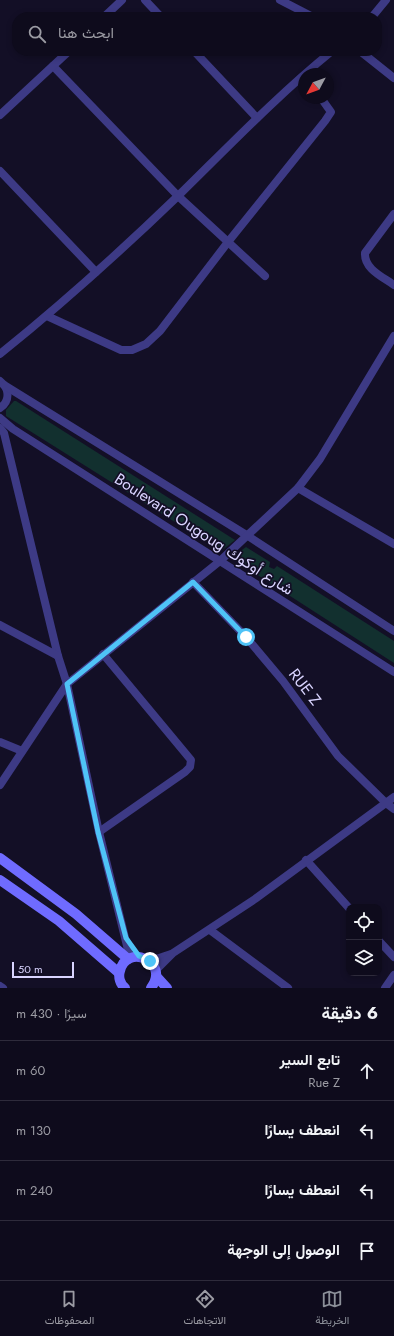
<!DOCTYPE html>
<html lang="ar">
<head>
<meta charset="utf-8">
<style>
  body { margin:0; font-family:Jost,Vazirmatn,sans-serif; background:#171425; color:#f1f3f6; direction:rtl }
  .controls { position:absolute; right:12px; bottom:12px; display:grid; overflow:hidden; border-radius:8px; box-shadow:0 2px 6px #0003 }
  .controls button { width:36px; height:36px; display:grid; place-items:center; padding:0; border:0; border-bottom:1px solid #2e2b3b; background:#0e0b1c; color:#f1f3f6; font:20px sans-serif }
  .compass { position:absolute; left:298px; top:68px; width:36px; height:36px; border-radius:50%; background:#0e0b1c; box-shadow:0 2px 6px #0003; rotate:229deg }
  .scale { position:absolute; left:12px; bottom:10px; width:62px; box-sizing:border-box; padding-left:4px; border:2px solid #d9d4ff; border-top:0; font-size:11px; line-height:14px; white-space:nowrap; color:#d9d4ff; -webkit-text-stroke:3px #130f26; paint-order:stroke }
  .stop { position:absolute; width:12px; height:12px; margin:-9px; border:3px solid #4fc3f7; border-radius:50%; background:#fff }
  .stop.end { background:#4fc3f7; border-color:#fff; box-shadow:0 1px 4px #0008 }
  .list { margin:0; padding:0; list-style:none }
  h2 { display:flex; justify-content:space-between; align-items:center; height:52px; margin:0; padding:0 16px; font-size:17px }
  h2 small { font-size:13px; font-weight:400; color:#9b9ba3 }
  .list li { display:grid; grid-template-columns:26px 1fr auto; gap:12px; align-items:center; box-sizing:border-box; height:60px; padding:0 16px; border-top:1px solid #2e2b3b }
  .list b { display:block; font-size:15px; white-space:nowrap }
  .list p { margin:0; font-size:13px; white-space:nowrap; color:#9b9ba3 }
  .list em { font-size:13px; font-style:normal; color:#9b9ba3 }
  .icon { flex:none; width:22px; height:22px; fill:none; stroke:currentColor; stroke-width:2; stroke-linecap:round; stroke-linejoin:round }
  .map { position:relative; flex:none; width:394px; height:988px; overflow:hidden; direction:ltr }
  .search { position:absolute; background:#0e0b1c; box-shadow:0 2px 6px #0003; left:12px; right:12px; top:12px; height:44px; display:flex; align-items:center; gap:10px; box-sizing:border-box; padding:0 14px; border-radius:16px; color:#9b9ba3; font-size:15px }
  .sheet { height:292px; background:#0e0b1c }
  nav { display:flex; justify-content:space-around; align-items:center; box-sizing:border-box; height:56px; border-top:1px solid #2e2b3b; background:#0e0b1c; font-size:11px; color:#9b9ba3 }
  nav a { display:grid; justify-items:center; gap:2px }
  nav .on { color:#8c9099 }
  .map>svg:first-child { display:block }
  .grass { fill:#12302f }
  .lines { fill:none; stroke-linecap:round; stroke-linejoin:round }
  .minor { stroke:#3d3a85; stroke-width:8 }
  .secondary { stroke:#6f6bff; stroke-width:10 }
  .route { stroke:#4fc3f7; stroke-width:5 }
  .labels { text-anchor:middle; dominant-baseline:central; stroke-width:3.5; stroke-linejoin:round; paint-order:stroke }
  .street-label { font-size:16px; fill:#d9d4ff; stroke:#130f26 }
</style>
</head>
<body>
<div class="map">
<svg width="394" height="988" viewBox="0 0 394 988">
  <rect width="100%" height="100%" fill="#130f26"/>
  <g class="grass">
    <polygon points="14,401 16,401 235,540 221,551 6,416 6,410"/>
    <polygon points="246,547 270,562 269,567 274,569 277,566 394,641 394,663 231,558"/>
  </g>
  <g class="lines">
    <g class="minor">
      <polyline points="145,0 161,17"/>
      <polyline points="280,0 313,17"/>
      <polyline points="104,17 122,0"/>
      <polyline points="372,17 386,0"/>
      <polyline points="194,51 257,118"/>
      <polyline points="360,51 394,78"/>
      <polyline points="53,66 178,196 265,276"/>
      <polyline points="0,115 69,51"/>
      <polyline points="0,171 96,272"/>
      <path d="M 394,214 L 365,253 C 364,269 383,277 394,285"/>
      <polyline points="47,316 121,350 132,350 146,344 160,331 228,242 325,121 331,112 321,98"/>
      <path d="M 0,354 C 62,304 122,250 179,195 C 229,146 278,95 332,51"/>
      <path d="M 0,381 C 10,389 10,401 0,408"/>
      <polyline points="4,385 248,536 394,631"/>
      <polyline points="0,418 13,429 394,672"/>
      <polyline points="0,428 4,433 58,656 67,684 99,832 130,958"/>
      <polyline points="298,488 394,544"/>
      <polyline points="193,582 246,637 283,681 338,756 386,803 394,809"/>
      <polyline points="0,625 58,656"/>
      <polyline points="0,742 22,751"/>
      <polyline points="0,785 67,684 220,561 298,488 320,459 394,336"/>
      <polyline points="99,832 185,772 190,767 191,760 103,654"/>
      <polyline points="306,860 349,908"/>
      <polyline points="210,930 288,988"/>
      <polyline points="379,941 394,957"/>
      <polyline points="150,961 171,954"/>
      <polyline points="156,970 173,953 255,899 394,797"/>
      <polyline points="0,986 3,988"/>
      <polyline points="385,988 394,975"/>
    </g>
    <g class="secondary">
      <polyline points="0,858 76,914 128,959"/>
      <polyline points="0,880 59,921 119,973"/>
      <polyline points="157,977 167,988"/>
      <path d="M 125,988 C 120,984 118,977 120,971 C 126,943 171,961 151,988"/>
    </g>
  </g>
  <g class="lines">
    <polyline class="route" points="150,961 139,956 126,938 98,832 67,684 193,582 246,637"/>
  </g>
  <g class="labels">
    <g class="street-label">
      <text transform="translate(204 534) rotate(33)">Boulevard Ougoug شارع أوكوك</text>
      <text transform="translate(305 687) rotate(52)">RUE Z</text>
    </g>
  </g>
</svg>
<div class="controls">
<button><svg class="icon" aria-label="locate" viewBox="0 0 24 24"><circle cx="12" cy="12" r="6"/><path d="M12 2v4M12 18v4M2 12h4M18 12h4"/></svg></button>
<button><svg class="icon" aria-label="layers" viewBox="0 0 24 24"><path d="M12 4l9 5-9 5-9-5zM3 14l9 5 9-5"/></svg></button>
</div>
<svg class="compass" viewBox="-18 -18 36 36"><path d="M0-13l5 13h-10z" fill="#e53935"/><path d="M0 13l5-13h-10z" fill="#9b9ba3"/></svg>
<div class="scale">50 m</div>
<div class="stop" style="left:246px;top:637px"></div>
<div class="stop end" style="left:150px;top:961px"></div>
<div class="search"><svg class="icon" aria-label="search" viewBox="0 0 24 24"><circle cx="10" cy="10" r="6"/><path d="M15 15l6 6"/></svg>ابحث هنا</div>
</div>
<section class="sheet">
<h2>6 دقيقة<small>سيرًا · 430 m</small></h2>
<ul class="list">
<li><svg class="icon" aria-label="ahead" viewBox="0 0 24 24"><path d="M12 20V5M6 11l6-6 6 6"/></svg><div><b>تابع السير</b><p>Rue Z</p></div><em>60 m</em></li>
<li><svg class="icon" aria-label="left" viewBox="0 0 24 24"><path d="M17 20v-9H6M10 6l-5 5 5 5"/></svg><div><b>انعطف يسارًا</b></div><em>130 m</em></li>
<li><svg class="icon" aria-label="left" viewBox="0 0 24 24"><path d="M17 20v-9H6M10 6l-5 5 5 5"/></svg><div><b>انعطف يسارًا</b></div><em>240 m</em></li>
<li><svg class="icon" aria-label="arrive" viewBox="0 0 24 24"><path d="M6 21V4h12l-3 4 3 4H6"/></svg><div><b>الوصول إلى الوجهة</b></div></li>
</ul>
</section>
<nav>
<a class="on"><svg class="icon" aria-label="map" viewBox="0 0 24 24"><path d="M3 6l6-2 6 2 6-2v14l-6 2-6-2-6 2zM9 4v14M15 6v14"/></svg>الخريطة</a>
<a><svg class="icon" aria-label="directions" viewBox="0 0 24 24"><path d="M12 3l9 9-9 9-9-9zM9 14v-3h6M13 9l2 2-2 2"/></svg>الاتجاهات</a>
<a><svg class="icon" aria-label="saved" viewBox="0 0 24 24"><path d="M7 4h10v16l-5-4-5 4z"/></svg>المحفوظات</a>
</nav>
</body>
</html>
